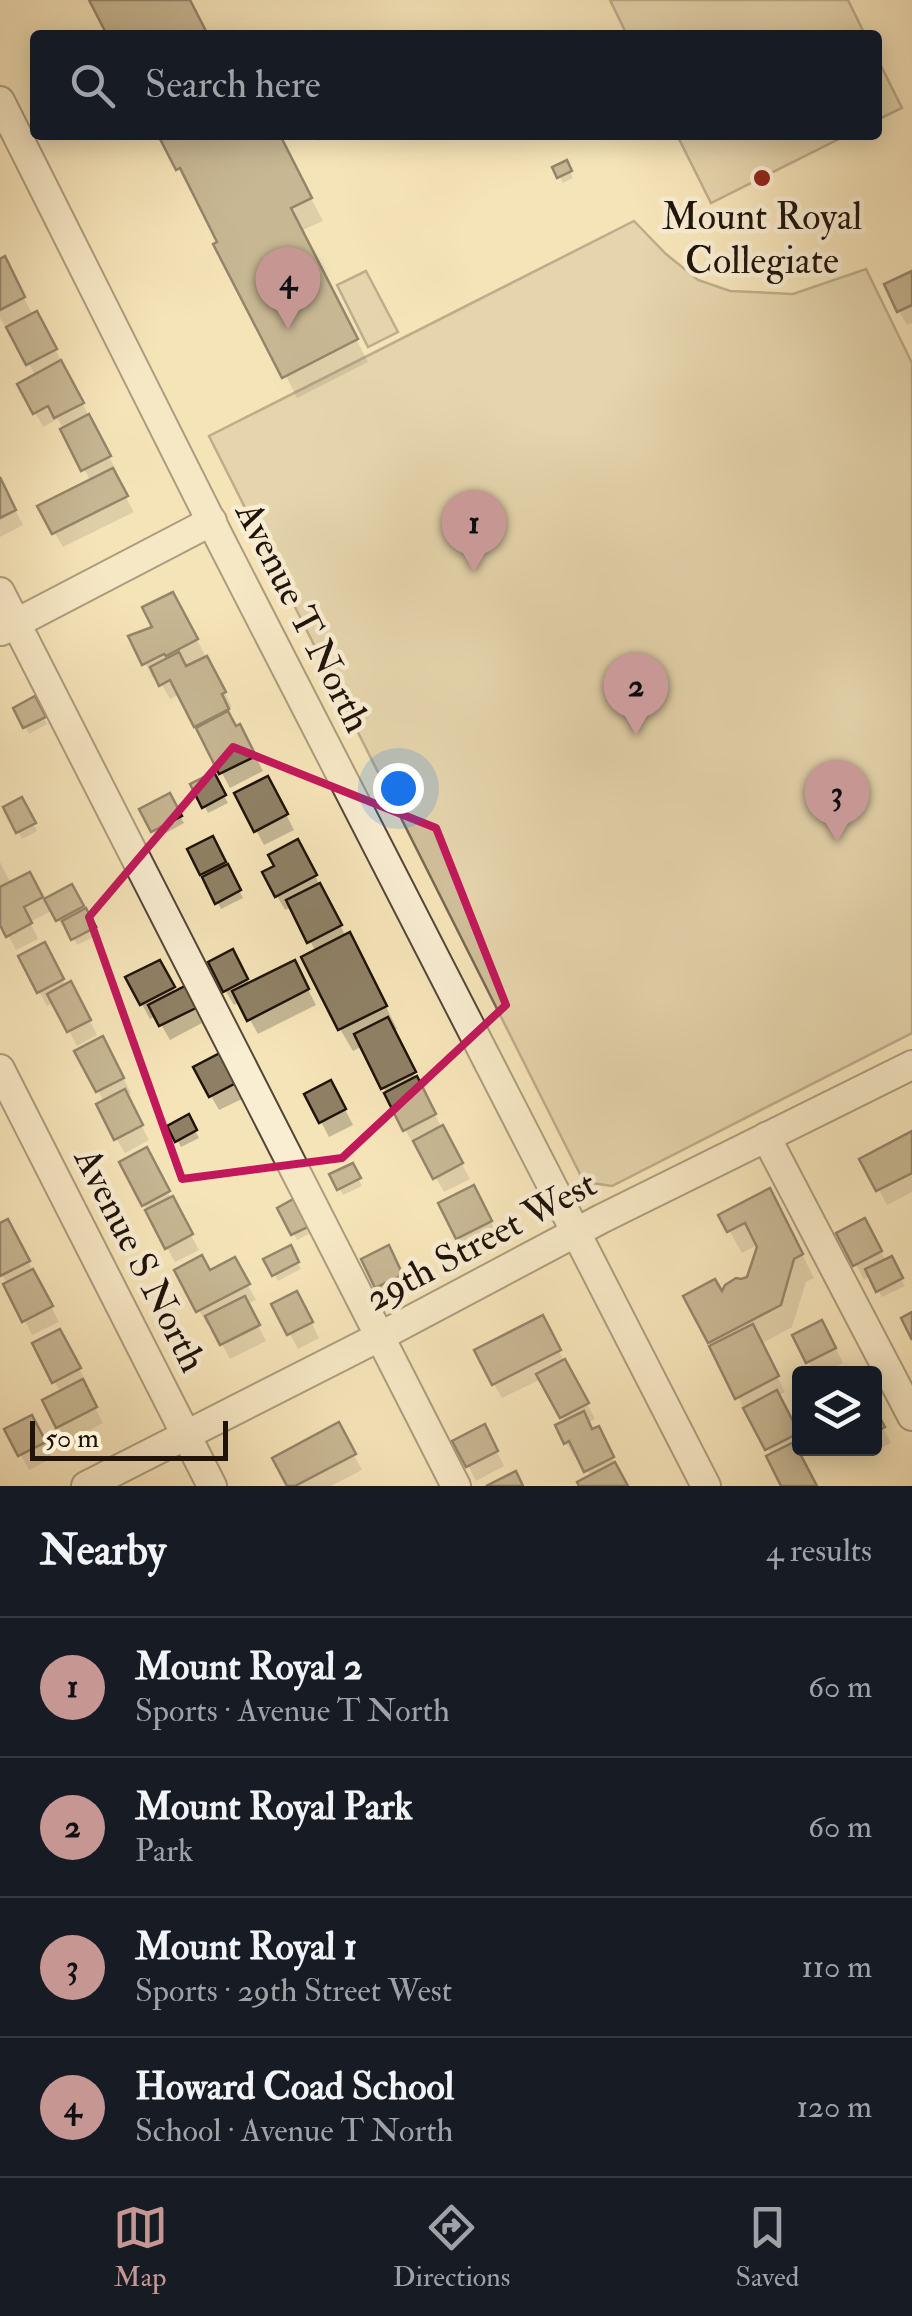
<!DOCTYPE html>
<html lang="en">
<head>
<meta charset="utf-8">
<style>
  body { margin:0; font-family:"IM FELL Double Pica",serif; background:#20242c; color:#f1f3f6 }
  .controls { position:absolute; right:30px; bottom:30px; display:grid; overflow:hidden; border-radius:10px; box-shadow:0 5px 25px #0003 }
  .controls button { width:90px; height:90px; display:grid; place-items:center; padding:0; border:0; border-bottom:2px solid #363941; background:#171b24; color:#f1f3f6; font:50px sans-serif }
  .scale { position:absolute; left:30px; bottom:25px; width:198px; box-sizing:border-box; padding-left:10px; border:5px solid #1f130a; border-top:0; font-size:28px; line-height:35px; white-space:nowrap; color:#1f130a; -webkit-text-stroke:8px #f9edd2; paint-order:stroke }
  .you { position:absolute; left:398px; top:788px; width:35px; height:35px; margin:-25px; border:8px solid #fff; border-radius:50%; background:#1a73e8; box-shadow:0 0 0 15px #1a73e833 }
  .badge { display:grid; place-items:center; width:65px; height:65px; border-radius:50%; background:#c59692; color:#111; font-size:32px; font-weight:700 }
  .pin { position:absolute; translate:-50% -82px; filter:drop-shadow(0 2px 5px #0008) }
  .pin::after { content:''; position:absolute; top:52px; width:35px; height:30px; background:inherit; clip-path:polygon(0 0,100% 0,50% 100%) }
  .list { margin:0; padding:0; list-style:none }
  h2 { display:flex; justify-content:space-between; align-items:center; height:130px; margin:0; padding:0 40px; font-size:42px }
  h2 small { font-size:32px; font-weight:400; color:#9ea1a6 }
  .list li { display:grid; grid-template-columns:65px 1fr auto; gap:30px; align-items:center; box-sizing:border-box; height:140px; padding:0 40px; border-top:2px solid #363941 }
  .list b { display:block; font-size:38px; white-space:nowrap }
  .list p { margin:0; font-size:32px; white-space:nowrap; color:#9ea1a6 }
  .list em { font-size:32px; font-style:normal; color:#9ea1a6 }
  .icon { flex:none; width:55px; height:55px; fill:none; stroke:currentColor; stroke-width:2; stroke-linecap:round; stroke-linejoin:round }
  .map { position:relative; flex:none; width:912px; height:1486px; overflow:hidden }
  .search { position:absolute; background:#171b24; box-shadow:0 5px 25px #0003; left:30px; right:30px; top:30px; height:110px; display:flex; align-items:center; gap:25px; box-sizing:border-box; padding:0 35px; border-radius:10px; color:#9ea1a6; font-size:38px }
  .sheet { height:690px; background:#171b24 }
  nav { display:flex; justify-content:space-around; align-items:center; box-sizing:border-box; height:140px; border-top:2px solid #363941; background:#171b24; font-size:28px; color:#9ea1a6 }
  nav a { display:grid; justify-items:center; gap:5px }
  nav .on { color:#c59692 }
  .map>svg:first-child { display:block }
  .green { fill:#d1c09b; stroke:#786a52; stroke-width:2.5 }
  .shadow { fill:#0003 }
  .building { fill:#8f8065; stroke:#1f130a; stroke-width:2.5 }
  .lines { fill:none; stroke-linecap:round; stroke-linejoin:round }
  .minor-casing { stroke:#554736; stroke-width:32 }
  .minor { stroke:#f9edd2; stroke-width:28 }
  .marked { fill:none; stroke:#c2185b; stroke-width:8; stroke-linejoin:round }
  .poi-dot { fill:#8f2418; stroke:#f9edd2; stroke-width:4 }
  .labels { text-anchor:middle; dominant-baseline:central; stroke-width:9; stroke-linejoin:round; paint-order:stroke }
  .poi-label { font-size:38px; fill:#1f130a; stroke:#f9edd2 }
  .street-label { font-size:38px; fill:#1f130a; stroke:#f9edd2 }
</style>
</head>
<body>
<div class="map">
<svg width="912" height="1486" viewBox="0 0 912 1486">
  <rect width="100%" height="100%" fill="#f6e4b9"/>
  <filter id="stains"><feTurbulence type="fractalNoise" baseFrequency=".002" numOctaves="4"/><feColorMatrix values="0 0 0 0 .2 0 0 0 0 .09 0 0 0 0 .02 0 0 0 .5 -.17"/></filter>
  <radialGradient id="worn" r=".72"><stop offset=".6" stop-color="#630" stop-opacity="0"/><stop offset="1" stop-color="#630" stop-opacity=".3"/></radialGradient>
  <g class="green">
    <polygon points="610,0 848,0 865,35 627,35"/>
    <polygon points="877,58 902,108 877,120"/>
    <polygon points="677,135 847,135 711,203"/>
    <polygon points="634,221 666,254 698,280 730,291 793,294 866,269 912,363 912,1033 612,1186 592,1183 582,1178 209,436"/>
    <polygon points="366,271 398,332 368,347 337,285"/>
  </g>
  <g class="shadow">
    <polygon points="161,135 278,135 323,221 301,231 368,362 297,398 193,189 190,191"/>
    <polygon points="315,135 331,135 318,141"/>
    <polygon points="566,163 573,178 563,183 555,168"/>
    <polygon points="0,261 12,274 33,316 45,329 117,472 113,474 134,512 63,547 40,508 91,482 58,419 43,427 20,385 36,377 8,324 5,326 0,318"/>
    <polygon points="912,274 912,323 907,325 899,311"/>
    <polygon points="0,480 23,525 0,537"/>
    <polygon points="181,609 232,707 228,709 236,729 248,741 263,771 230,788 180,694 170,699 157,676 153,678 145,663 156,628"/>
    <polygon points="34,700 47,724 29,734 16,709"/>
    <polygon points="213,775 228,803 208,813 194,785"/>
    <polygon points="276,794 294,830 264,845 256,830"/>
    <polygon points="169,796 184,823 157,838 142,810"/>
    <polygon points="21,801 37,831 22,839 6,808"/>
    <polygon points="212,839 243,898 221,909 191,850"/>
    <polygon points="298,842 346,937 362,958 397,1029 393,1031 420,1088 470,1179 444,1192 417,1143 414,1144 405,1130 363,1046 353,1051 340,1029 305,958 316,952 292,907 285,910 277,896 278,867"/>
    <polygon points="0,862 11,884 29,875 44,902 71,888 97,935 77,945 66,924 62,926 53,910 30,922 38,939 16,950 0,920"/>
    <polygon points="232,952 250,985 302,978 316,1005 258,1034 240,1002 234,1005 225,990"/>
    <polygon points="53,960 66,987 79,999 97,1035 77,1046 54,1002 47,1006 39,991"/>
    <polygon points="159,963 176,994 184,990 202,1023 170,1040 156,1016 150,1019 128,979"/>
    <polygon points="78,1052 111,1054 131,1093 126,1096 149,1140 125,1153 116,1138 104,1102"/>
    <polygon points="228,1071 242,1099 219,1110 211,1096"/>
    <polygon points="307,1095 339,1098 353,1125 329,1137"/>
    <polygon points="188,1118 199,1138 181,1147 170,1127"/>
    <polygon points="912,1134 912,1192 887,1205 863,1160"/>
    <polygon points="146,1151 199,1250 175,1262 144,1205"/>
    <polygon points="352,1166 362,1186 343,1195 333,1176"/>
    <polygon points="296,1200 313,1232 297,1240 280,1209"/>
    <polygon points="482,1203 498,1237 466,1252 458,1238"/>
    <polygon points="782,1214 814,1278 806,1282 792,1327 761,1344 785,1392 777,1396 800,1437 800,1448 805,1448 797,1452 815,1486 784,1486 772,1456 748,1411 746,1412 738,1397 687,1297 722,1296 749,1278 761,1243 742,1253 721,1216"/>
    <polygon points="0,1226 16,1237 59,1322 32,1335 0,1270"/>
    <polygon points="840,1234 873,1236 886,1261 891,1259 905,1286 882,1297 871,1276 864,1280"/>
    <polygon points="290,1248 301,1269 278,1281 267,1260"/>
    <polygon points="234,1260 256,1300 247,1304 266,1341 230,1359 211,1323 207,1325 178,1271 210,1273"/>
    <polygon points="364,1260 396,1263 410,1290 386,1302"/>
    <polygon points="275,1306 305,1309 319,1338 298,1349"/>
    <polygon points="542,1319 595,1419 587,1423 592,1432 606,1443 626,1486 582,1486 591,1477 579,1455 575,1457 566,1443 558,1426 565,1423 541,1379 502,1398 494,1384"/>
    <polygon points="795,1336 830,1337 843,1363 822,1374 815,1374"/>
    <polygon points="68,1346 87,1384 84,1386 103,1423 67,1442 45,1401 61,1393 55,1382"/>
    <polygon points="874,1411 891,1443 864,1456 860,1448 874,1448"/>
    <polygon points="338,1426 362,1470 331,1486 289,1486"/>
    <polygon points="8,1430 39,1433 52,1458 29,1470"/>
    <polygon points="456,1442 492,1442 504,1466 476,1481"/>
  </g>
  <g class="building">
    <polygon points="89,0 190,0 208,35 107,35"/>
    <polygon points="158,135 280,135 312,198 291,208 358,339 282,378 213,244 217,242 180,168 176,170"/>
    <polygon points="567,160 572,171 557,178 552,167"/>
    <polygon points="5,256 25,297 0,310 0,259"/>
    <polygon points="912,271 912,305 897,312 884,284"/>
    <polygon points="37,311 57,349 26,365 6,327"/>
    <polygon points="61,360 84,403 54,418 48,406 33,414 17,384"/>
    <polygon points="89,414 111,456 81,471 60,429"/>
    <polygon points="113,468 128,496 52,534 37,506"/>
    <polygon points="0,477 16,510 0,518"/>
    <polygon points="173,592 198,639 166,656 164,654 142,665 128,636 152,627 142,607"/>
    <polygon points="179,652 186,666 207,656 226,692 222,694 229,709 194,727 170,680 159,686 150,667"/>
    <polygon points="35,696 46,717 23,728 13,708"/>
    <polygon points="228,711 236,726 240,724 256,756 219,774 196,728"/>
    <polygon points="214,772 226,795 202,808 190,784"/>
    <polygon points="268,776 288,814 254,832 234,793"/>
    <polygon points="170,793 182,816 151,832 139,809"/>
    <polygon points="22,797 36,823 16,833 3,807"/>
    <polygon points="213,836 226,862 200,875 187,849"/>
    <polygon points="298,839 317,875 275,897 262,872 274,866 268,855"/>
    <polygon points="228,864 241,890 215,904 202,877"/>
    <polygon points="30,872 43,897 24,907 32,923 6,937 0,925 0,887"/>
    <polygon points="320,883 342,925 307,943 286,900"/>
    <polygon points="72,884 84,906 56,921 44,899"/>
    <polygon points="86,908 96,927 71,940 62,921"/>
    <polygon points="350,932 387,1006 338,1030 301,957"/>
    <polygon points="45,942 64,979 37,993 18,956"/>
    <polygon points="233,949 248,979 223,992 208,962"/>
    <polygon points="160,960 175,987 140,1005 125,977"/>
    <polygon points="295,960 309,989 247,1021 232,991"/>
    <polygon points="71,981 91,1020 67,1032 47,994"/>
    <polygon points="185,986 196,1008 159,1026 148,1005"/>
    <polygon points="388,1017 416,1072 381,1089 354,1034"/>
    <polygon points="103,1036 124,1078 96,1092 74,1051"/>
    <polygon points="220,1053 236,1083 209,1097 193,1067"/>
    <polygon points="417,1076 436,1114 403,1131 384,1093"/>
    <polygon points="331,1080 346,1109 319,1123 304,1094"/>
    <polygon points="125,1089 143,1125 114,1140 96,1104"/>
    <polygon points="189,1114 197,1130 175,1142 167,1126"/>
    <polygon points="443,1125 463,1163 433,1179 413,1141"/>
    <polygon points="912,1131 912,1173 876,1191 859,1159"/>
    <polygon points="147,1147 170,1191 142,1206 119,1162"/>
    <polygon points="353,1163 361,1178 337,1190 329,1174"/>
    <polygon points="474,1185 492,1221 456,1239 438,1203"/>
    <polygon points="770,1188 803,1254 794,1259 781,1305 708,1343 683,1296 715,1279 722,1291 725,1285 736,1278 741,1279 747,1277 757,1247 745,1223 727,1232 718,1215"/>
    <polygon points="173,1196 193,1234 165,1249 145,1210"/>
    <polygon points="297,1197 312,1225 291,1235 277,1208"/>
    <polygon points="865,1218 882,1251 853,1266 836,1233"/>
    <polygon points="8,1219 30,1261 0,1276 0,1223"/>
    <polygon points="291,1245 299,1262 272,1276 263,1259"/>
    <polygon points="389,1245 403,1275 375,1288 361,1259"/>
    <polygon points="202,1255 210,1270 235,1257 250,1284 196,1312 174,1270"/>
    <polygon points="892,1256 903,1278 876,1292 865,1269"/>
    <polygon points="33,1269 53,1306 22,1322 3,1284"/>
    <polygon points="297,1291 313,1322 287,1335 271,1304"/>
    <polygon points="245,1296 260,1325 220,1345 205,1316"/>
    <polygon points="912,1312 912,1340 901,1318"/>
    <polygon points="543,1315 561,1350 492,1385 474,1350"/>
    <polygon points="822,1320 836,1348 806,1363 792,1335"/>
    <polygon points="753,1324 779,1376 735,1399 709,1346"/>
    <polygon points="60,1329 81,1368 52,1383 32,1343"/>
    <polygon points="565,1359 589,1403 560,1418 536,1374"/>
    <polygon points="83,1379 97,1407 56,1428 42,1400"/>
    <polygon points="777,1390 799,1433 765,1450 743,1408"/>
    <polygon points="874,1407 885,1427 874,1433"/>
    <polygon points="584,1411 592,1429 599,1426 614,1457 584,1472 569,1441 564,1444 555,1425"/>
    <polygon points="32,1415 46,1442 18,1456 4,1429"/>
    <polygon points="339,1422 356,1454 295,1486 287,1486 272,1458"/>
    <polygon points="485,1424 498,1451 466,1467 452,1441"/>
    <polygon points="794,1442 817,1486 781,1486 766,1456"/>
    <polygon points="615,1462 628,1486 579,1486 577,1482"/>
    <polygon points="516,1471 523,1486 486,1486"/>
  </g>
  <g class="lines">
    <defs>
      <g id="minor">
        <polyline points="0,101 222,543 706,1486"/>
        <polyline points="0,592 456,1486"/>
        <polyline points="1,631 212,521"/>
        <polyline points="0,1069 212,1486"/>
        <polyline points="766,1137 912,1416"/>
        <polyline points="86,1486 379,1337 601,1219 912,1065"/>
      </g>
    </defs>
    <use href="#minor" class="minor-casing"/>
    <use href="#minor" class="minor"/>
  </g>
  <path d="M0 0H912V1486H0ZM 233,747 L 436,828 L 506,1005 L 342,1158 L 182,1179 L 89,917 Z" fill="#f6e4b9" fill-opacity=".55" fill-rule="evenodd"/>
  <path class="marked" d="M 233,747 L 436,828 L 506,1005 L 342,1158 L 182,1179 L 89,917 Z"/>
  <circle class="poi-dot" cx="762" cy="178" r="10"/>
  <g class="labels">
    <g class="poi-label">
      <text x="762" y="217">Mount Royal<tspan x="762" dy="44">Collegiate</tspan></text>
    </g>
    <g class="street-label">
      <text transform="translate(303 617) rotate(63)">Avenue T North</text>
      <text transform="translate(481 1241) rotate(-28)">29th Street West</text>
      <text transform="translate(140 1260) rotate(63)">Avenue S North</text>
    </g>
  </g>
  <rect width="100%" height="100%" filter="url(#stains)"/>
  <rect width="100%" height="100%" fill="url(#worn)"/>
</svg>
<div class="controls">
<button><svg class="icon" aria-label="layers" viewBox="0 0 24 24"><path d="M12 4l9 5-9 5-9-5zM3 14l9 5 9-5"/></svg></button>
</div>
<div class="scale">50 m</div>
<div class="you"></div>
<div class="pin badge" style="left:474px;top:572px">1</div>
<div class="pin badge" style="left:636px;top:735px">2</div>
<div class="pin badge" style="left:837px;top:842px">3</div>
<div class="pin badge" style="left:288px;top:329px">4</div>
<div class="search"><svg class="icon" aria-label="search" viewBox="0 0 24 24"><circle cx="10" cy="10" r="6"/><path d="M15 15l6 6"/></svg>Search here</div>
</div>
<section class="sheet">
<h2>Nearby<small>4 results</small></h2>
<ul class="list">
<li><span class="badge">1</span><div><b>Mount Royal 2</b><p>Sports · Avenue T North</p></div><em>60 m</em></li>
<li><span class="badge">2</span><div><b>Mount Royal Park</b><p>Park</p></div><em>60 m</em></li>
<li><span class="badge">3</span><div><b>Mount Royal 1</b><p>Sports · 29th Street West</p></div><em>110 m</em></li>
<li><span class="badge">4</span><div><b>Howard Coad School</b><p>School · Avenue T North</p></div><em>120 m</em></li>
</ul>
</section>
<nav>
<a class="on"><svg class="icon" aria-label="map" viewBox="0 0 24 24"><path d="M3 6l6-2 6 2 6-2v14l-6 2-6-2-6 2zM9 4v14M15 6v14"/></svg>Map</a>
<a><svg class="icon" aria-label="directions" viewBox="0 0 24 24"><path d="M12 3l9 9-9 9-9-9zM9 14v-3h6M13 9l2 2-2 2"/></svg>Directions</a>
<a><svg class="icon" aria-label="saved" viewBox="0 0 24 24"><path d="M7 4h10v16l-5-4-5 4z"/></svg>Saved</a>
</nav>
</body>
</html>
